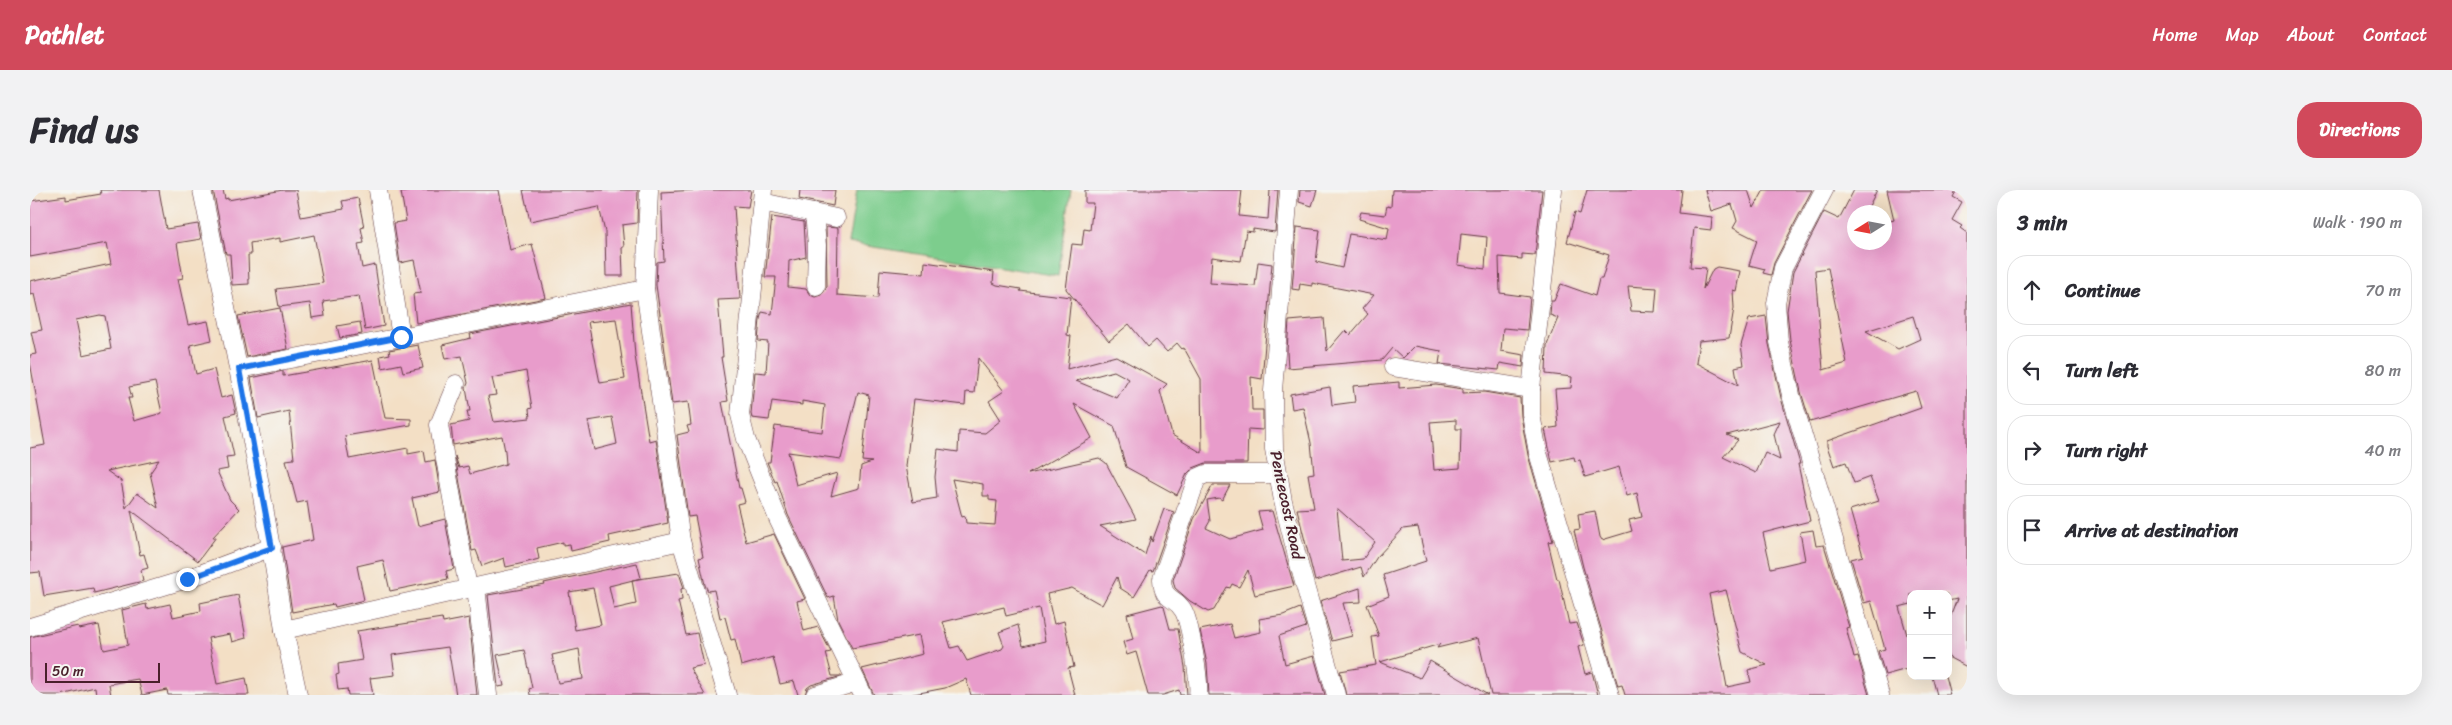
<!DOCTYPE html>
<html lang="en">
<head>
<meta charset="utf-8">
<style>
  body { margin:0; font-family:Sriracha,sans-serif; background:#f2f2f3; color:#2b2b33 }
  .controls { position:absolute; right:15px; bottom:15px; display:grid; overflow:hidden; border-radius:10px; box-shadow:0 5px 20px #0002 }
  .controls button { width:45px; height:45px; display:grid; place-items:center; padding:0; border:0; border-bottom:1px solid #e1e1e2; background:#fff; color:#2b2b33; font:25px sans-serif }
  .compass { position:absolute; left:1817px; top:15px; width:45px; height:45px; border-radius:50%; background:#fff; box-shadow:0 5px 20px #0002; rotate:259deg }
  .scale { position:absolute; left:15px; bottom:12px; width:115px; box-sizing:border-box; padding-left:5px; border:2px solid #4a1f2b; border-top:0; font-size:14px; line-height:18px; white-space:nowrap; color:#4a1f2b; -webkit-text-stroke:4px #f6f6f2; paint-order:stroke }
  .stop { position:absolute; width:15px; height:15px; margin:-11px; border:4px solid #1a73e8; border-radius:50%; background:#fff }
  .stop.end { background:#1a73e8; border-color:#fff; box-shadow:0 1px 5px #0008 }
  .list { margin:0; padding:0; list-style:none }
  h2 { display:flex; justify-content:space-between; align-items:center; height:65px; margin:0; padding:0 20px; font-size:21px }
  h2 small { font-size:16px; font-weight:400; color:#7c7c81 }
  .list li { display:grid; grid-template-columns:32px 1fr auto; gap:15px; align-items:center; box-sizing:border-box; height:70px; margin:0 10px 10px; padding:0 10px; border:1px solid #e1e1e2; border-radius:20px }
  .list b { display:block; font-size:19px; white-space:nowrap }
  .list em { font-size:16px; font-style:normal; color:#7c7c81 }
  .icon { flex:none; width:28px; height:28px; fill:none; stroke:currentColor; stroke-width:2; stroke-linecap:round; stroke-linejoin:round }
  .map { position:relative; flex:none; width:1937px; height:505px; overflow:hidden; border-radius:20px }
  header { display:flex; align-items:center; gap:30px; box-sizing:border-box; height:70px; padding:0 25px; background:#d1495b; color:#fff }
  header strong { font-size:24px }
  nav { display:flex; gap:28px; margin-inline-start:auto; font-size:18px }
  .intro { display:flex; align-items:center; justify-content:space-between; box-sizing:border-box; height:120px; padding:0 30px }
  h1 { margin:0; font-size:35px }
  .button { padding:12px 22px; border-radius:20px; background:#d1495b; color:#fff; font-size:18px; font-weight:700 }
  main { display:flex; gap:30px; padding:0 30px }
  aside { flex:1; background:#fff; border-radius:20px; box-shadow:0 5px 20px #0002 }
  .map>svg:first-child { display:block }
  .green { fill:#7dcd8d; stroke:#64765c }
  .building { fill:#e89ccb; fill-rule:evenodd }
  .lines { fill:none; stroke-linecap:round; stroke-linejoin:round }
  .minor-casing { stroke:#633c42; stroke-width:19 }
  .minor { stroke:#fff; stroke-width:18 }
  .route { stroke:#1a73e8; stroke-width:6 }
  .labels { text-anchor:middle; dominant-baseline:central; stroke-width:4.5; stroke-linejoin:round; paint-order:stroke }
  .street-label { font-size:16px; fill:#4a1f2b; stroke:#f6f6f2 }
</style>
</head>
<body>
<header>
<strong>Pathlet</strong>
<nav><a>Home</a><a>Map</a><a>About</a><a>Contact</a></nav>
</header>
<div class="intro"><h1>Find us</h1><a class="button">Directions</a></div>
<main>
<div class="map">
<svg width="1937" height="505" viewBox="0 0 1937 505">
  <rect width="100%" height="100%" fill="#f6f6f2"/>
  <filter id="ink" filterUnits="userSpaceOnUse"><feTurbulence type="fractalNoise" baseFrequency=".02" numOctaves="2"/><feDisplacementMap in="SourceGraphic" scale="10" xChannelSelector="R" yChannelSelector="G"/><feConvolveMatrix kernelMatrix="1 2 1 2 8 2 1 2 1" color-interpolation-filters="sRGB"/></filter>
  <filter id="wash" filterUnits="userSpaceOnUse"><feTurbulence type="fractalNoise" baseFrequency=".0096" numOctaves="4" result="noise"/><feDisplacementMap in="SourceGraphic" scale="20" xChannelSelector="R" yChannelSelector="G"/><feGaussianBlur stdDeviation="1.12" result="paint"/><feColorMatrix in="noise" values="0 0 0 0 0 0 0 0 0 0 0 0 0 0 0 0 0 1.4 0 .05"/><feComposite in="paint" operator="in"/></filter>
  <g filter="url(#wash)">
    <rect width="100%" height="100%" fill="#f3dfc5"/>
    <polygon class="green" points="827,0 1041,0 1028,86 818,53"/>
    <g id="blocks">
      <g class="building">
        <path d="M 70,0 L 129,0 L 136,39 L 168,34 L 171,49 L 147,53 L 153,88 L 148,89 L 158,135 L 178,131 L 182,150 L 160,155 L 166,184 L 184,179 L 191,208 L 202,205 L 206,223 L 195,226 L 204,266 L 196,267 L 198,279 L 187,281 L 200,310 L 209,319 L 182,348 L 186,347 L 168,371 L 101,320 L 110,365 L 114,364 L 118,378 L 111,380 L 113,391 L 64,403 L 63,398 L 14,406 L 10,382 L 0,383 L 0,258 L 15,255 L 0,172 L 0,165 L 6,164 L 1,142 L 12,140 L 4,104 L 0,105 L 0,91 L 81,74 L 77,53 L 0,67 L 0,11 L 36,6 L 36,10 L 71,4 ZM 70,125 L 75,126 L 81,159 L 53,165 L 46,130 ZM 125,192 L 132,223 L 104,231 L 98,208 L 102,208 L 99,197 ZM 129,270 L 120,283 L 128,318 L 107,303 L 96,318 L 91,291 L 77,281 Z"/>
        <polygon points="183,0 193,0 195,9 198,8 198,10 253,0 266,0 271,27 314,19 312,11 328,8 334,37 331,38 334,53 328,54 332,78 345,75 354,136 335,140 329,106 293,111 295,126 282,128 280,113 249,117 246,99 293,93 284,45 250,52 250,48 220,53 221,65 218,65 219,94 202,95 200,64 196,64"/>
        <polygon points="382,0 469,0 480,60 502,54 516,108 386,133 383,104 391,103 384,70 370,73 364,33 376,31 371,2"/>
        <polygon points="493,0 608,0 607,33 592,35 594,57 592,57 593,86 576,86 575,42 569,17 500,31"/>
        <polygon points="667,0 721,0 718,17 704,16 710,109 688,110 693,167 691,167 698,211 692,212 709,298 711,298 715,312 707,314 716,352 744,344 775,409 767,411 774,441 788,437 801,462 796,463 802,486 812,486 781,495 777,498 775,505 768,505 764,491 750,494 743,467 711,476 705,449 701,450 695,427 690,428 684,400 678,401 675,395 669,368 673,367 665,326 658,327 647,245 659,242 657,236 661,235 658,212 642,214 626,95 627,72 634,71 631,2"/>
        <polygon points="770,0 805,0 803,16 769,9"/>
        <path d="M 1055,0 L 1212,0 L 1209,26 L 1238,29 L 1240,0 L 1248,0 L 1245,42 L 1223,39 L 1223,42 L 1216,41 L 1211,71 L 1182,67 L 1180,93 L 1225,96 L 1228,72 L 1242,74 L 1232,189 L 1221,187 L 1222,220 L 1233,220 L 1233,240 L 1218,239 L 1217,273 L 1176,273 L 1163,278 L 1157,284 L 1147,305 L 1096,277 L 1084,236 L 1044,214 L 1062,248 L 998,284 L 1069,268 L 1076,273 L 1106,329 L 1070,336 L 1115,365 L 1121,346 L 1122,352 L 1134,319 L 1144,322 L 1123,381 L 1120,380 L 1104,407 L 1090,398 L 1087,387 L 1072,415 L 1042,398 L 1017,404 L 1024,434 L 1034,431 L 1044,477 L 1038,478 L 1045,505 L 941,505 L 936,489 L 915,498 L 879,505 L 844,505 L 832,479 L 893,464 L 889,445 L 822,458 L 808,430 L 804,406 L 798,408 L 758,325 L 747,291 L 745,292 L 737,272 L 740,272 L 745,236 L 792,242 L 795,215 L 772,211 L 772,215 L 742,211 L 739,230 L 722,228 L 721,224 L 725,182 L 736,183 L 738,152 L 728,151 L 730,129 L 732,122 L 742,124 L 746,87 L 735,87 L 742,27 L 774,32 L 776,67 L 759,71 L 758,97 L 776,99 L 780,105 L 785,107 L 791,105 L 797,96 L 796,37 L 808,38 L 807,105 L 848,108 L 850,80 L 894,84 L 895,72 L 964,82 L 963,93 L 967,95 L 991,99 L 990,101 L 1041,107 L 1037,145 L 1041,146 L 1037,179 L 1086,166 L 1137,194 L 1130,201 L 1142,245 L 1172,263 L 1171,189 L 1154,158 L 1152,159 L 1147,153 L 1137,162 L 1126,150 L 1118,157 L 1099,134 L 1079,151 L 1036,99 L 1042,54 L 1052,55 L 1054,39 L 1060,40 L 1063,13 L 1055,13 ZM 948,168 L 974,201 L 959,211 L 971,230 L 955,243 L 929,241 L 928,262 L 908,259 L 905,287 L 907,308 L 883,312 L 876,276 L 884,209 L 935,215 L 936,202 L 944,203 ZM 1084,181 L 1099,189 L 1087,208 L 1046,191 ZM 828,202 L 839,205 L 832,271 L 842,272 L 831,276 L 829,298 L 801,306 L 807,283 L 766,295 L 758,262 L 811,269 ZM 922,289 L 953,294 L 953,306 L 959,306 L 959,310 L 967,311 L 965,335 L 936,333 L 935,326 L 932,327 ZM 974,417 L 976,426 L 1009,418 L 1015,451 L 993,456 L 988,435 L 969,442 L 974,456 L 972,459 L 937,471 L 929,456 L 921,458 L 913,432 Z"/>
        <polygon points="1270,0 1287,0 1282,16 1269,12"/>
        <path d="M 1362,0 L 1512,0 L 1505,65 L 1492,64 L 1492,69 L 1469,67 L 1470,103 L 1500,107 L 1497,140 L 1473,138 L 1471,161 L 1494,165 L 1493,177 L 1470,173 L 1469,180 L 1409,174 L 1411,161 L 1385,156 L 1373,168 L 1362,158 L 1352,170 L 1258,178 L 1257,161 L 1259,131 L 1294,128 L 1297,161 L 1315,140 L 1320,145 L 1338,124 L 1332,119 L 1344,105 L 1282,93 L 1282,96 L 1270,94 L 1269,100 L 1262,99 L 1267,37 L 1290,40 L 1286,72 L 1312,78 L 1319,44 L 1357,50 L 1359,38 L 1329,29 L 1331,22 L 1355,25 L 1357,16 L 1361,17 ZM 1431,44 L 1457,47 L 1455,79 L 1428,75 Z"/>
        <path d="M 1557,0 L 1652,0 L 1649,23 L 1682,27 L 1681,40 L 1664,38 L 1660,77 L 1676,78 L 1673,99 L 1683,79 L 1687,77 L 1710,81 L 1706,101 L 1703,100 L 1704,118 L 1699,148 L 1669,151 L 1666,173 L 1708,195 L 1705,177 L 1714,175 L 1711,155 L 1719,129 L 1736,126 L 1739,154 L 1751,208 L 1770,274 L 1768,274 L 1780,331 L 1733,343 L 1741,378 L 1775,370 L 1770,342 L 1783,340 L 1786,356 L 1794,355 L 1819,437 L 1816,438 L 1824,468 L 1828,467 L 1839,505 L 1595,505 L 1592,495 L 1588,496 L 1553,377 L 1544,340 L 1550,339 L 1548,324 L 1565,321 L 1570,347 L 1572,350 L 1602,341 L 1599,330 L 1612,327 L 1607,303 L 1597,306 L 1589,277 L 1555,287 L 1550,270 L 1545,271 L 1544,267 L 1522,272 L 1515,239 L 1528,237 L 1525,199 L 1541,198 L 1542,187 L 1516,184 L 1517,155 L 1528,128 L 1520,125 L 1521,111 L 1524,111 L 1531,94 L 1565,106 L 1569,89 L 1572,89 L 1579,65 L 1537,52 L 1545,22 L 1550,24 ZM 1598,96 L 1627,98 L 1625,122 L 1601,121 ZM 1750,231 L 1744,244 L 1750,270 L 1735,263 L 1726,283 L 1693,267 L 1708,250 L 1697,245 ZM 1696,400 L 1712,462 L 1737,475 L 1718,480 L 1721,492 L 1697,497 L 1679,404 Z"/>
        <polygon points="1675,0 1718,0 1724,18 1734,0 1782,0 1744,73 1741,85 1733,83 1735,79 1719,75 1727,50 1703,38 1707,31 1702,14 1681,21"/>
        <path d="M 1824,0 L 1847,0 L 1836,22 L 1824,22 L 1824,52 L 1854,52 L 1854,33 L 1864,30 L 1857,0 L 1927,0 L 1923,7 L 1932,12 L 1922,30 L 1932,36 L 1930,38 L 1937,43 L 1937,477 L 1918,467 L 1918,433 L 1927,409 L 1918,411 L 1918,404 L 1881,404 L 1881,414 L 1869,417 L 1879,452 L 1881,452 L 1881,478 L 1855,485 L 1848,461 L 1855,459 L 1841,411 L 1834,413 L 1821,369 L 1833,366 L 1820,320 L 1849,311 L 1840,287 L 1824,293 L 1816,272 L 1804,276 L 1797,256 L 1797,251 L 1891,218 L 1886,201 L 1780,232 L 1771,202 L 1760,150 L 1757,121 L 1763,82 L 1794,22 L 1809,29 ZM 1798,78 L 1817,173 L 1793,180 L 1785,80 ZM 1883,126 L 1890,149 L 1868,159 L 1836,141 Z"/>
        <path d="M 601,113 L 605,166 L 619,251 L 626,249 L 638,333 L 579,346 L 580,352 L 541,361 L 540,354 L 533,355 L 533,352 L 507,358 L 509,369 L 494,373 L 476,377 L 474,368 L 452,376 L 446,360 L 442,361 L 425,266 L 429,278 L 438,276 L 440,284 L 476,274 L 475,261 L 472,246 L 423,255 L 421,235 L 439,231 L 437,221 L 440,221 L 436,198 L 438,193 L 432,166 L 415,169 L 412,155 L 441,148 L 440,144 ZM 586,129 L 595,189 L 570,193 L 558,132 ZM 496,181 L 502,218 L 499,219 L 500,228 L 464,232 L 458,206 L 466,205 L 462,188 ZM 582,227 L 587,254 L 564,260 L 558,231 Z"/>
        <polygon points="250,118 258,159 217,167 208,126"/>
        <polygon points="330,132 332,144 310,148 307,136"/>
        <polygon points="388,155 393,178 373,182 371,174 352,178 350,166 360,164 359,160"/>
        <polygon points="343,170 355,228 381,229 381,235 315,246 319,269 378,258 378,264 394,261 396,272 405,270 410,302 382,308 388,336 415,329 424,379 416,381 418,389 360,401 353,370 327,376 334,410 305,417 304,414 262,422 252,357 283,350 277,311 267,313 256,270 264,269 259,221 228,228 221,188 253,181 253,186"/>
        <path d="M 1369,192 L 1369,198 L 1406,195 L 1433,199 L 1433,203 L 1454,202 L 1490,208 L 1491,226 L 1498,265 L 1523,351 L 1518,352 L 1527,389 L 1529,389 L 1539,434 L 1547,433 L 1554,455 L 1548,457 L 1555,484 L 1562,482 L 1568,505 L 1461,505 L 1448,448 L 1407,458 L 1410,454 L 1350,472 L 1390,488 L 1400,471 L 1458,505 L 1316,505 L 1310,481 L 1346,475 L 1342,447 L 1349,446 L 1337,415 L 1359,406 L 1353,385 L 1396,371 L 1388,337 L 1373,339 L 1347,367 L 1334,387 L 1331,377 L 1285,391 L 1267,319 L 1284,318 L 1278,284 L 1284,283 L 1281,253 L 1273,217 L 1262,219 L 1260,204 L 1300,197 L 1302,215 L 1325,212 L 1323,196 ZM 1426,230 L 1426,239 L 1431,239 L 1430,278 L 1404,280 L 1400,232 ZM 1307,318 L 1345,352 L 1333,369 L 1312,371 Z"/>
        <polygon points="1183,295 1200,295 1192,310 1189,308 1177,310 1180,331 1176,338 1200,349 1233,340 1228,322 1242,321 1264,396 1225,405 1218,380 1209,397 1202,394 1200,398 1197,397 1184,420 1178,422 1160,411 1145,398 1143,390 1164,329"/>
        <path d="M 607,373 L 611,388 L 579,396 L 584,419 L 606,414 L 602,390 L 649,383 L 654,398 L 651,399 L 652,410 L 648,411 L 656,445 L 667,443 L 674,475 L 660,478 L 675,505 L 500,505 L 499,499 L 502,498 L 494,460 L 467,465 L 474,496 L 468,497 L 458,405 L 515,395 L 514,393 ZM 563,398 L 571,435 L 545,440 L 539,402 ZM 549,459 L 553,489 L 528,493 L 522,465 Z"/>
        <polygon points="1330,398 1331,412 1313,413 1322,446 1302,451 1290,411"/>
        <polygon points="208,405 216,448 202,452 200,444 178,448 187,494 216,488 219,505 138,505 137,500 112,505 108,489 79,494 81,505 66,505 65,497 31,505 0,505 0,447 48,436 49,439 69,435 74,460 98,455 92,420 116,414 117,419 140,414 143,427 171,421 170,413"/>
        <polygon points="1132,415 1134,417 1140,439 1148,439 1155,477 1157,505 1150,505 1149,500 1133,505 1118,505 1106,462 1097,465 1093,452 1103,449 1097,424"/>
        <polygon points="1270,418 1276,437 1249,446 1255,474 1284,466 1295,505 1179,505 1177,474 1170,440 1200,434 1204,448 1231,442 1229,429 1253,425"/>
        <polygon points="412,428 413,433 439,428 447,505 426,505 418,457 362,465 365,485 340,488 343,505 318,505 317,499 308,500 306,485 309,484 308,474 332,470 327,441"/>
        <polygon points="1902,486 1915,486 1920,505 1907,505"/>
      </g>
    </g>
  </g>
  <g filter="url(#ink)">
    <use href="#blocks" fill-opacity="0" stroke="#633c42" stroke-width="1"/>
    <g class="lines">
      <defs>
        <g id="minor">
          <path d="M 172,0 C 202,146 232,292 254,440 L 651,351"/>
          <polyline points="348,0 371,147"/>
          <polyline points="619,0 615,99 651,351 697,505"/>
          <polyline points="733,0 710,225 716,249 748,329 833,505"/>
          <polyline points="1259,0 1243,201 1244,259 1253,311 1270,378 1306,505"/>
          <polyline points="1523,0 1501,199 1501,224 1508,263 1580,505"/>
          <polyline points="1794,0 1753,78 1746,113 1749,152 1761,205 1850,505"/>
          <polyline points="732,12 806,28"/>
          <polyline points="784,23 787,55 786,96"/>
          <polyline points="1363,177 1501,199"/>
          <polyline points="209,179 615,99"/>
          <polyline points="426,194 409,235 438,398"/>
          <polyline points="446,397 458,505"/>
          <polyline points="0,437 157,389 242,357"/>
          <polyline points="254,440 268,505"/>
          <polyline points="785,505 827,492"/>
          <path d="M 1168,505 C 1170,492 1160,431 1153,420 C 1144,405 1133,412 1132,389 L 1167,288 L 1176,284 L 1248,284"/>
        </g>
      </defs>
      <use href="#minor" class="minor-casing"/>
      <use href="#minor" class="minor"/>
    </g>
  </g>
  <g class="lines" filter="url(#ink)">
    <polyline class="route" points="157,389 242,358 209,179 371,147"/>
  </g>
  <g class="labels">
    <g class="street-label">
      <text transform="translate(1257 315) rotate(78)">Pentecost Road</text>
    </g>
  </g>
</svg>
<div class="controls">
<button>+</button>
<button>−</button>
</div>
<svg class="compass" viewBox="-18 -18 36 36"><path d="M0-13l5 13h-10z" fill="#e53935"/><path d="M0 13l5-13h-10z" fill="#7c7c81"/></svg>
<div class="scale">50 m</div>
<div class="stop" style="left:371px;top:147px"></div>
<div class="stop end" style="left:157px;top:389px"></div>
</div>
<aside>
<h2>3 min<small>Walk · 190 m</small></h2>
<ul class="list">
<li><svg class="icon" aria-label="ahead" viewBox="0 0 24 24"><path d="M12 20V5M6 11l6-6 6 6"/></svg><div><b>Continue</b></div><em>70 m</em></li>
<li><svg class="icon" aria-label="left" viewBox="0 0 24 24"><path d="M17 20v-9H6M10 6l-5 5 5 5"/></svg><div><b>Turn left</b></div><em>80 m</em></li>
<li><svg class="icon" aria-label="right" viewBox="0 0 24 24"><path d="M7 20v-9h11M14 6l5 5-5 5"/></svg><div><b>Turn right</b></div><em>40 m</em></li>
<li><svg class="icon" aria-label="arrive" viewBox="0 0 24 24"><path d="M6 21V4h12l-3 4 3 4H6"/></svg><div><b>Arrive at destination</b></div></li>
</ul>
</aside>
</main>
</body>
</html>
